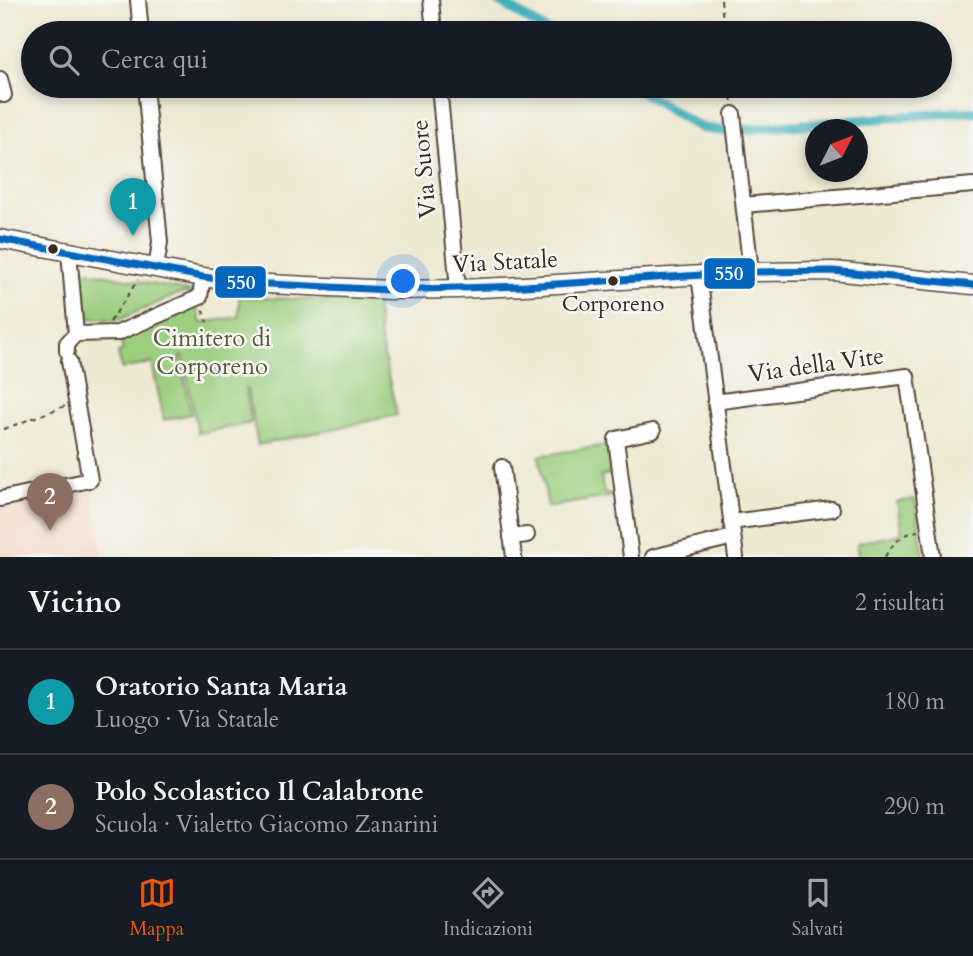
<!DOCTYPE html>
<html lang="it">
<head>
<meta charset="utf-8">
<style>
  body { margin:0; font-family:Cardo,serif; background:#242831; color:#f1f3f6 }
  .compass { position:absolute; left:805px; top:119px; width:63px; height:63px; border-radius:50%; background:#171b24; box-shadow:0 4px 10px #0003; rotate:48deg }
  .you { position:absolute; left:404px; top:282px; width:24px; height:24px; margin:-18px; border:5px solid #fff; border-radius:50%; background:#1a73e8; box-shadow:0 0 0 10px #1a73e833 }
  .badge { display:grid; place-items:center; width:46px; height:46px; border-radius:50%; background:#ea580c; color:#fff; font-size:23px; font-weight:700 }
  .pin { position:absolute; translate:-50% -58px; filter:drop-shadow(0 2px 4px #0008) }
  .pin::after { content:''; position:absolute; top:37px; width:24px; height:21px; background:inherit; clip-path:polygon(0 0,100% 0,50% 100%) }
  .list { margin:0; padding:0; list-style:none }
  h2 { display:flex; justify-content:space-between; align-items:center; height:91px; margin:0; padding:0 28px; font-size:30px }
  h2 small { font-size:23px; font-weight:400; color:#9ea1a6 }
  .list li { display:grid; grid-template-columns:46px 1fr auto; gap:21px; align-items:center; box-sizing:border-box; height:105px; padding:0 28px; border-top:2px solid #363941 }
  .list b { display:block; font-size:26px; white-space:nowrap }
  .list p { margin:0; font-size:23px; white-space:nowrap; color:#9ea1a6 }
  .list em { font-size:23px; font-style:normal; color:#9ea1a6 }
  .icon { flex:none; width:38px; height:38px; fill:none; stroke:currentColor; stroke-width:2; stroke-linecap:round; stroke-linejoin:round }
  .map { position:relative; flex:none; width:973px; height:557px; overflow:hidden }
  .search { position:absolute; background:#171b24; box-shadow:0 4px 10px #0003; left:21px; right:21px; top:21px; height:77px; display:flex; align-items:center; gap:18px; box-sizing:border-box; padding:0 24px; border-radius:38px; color:#9ea1a6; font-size:26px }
  .sheet { height:301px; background:#171b24 }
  nav { display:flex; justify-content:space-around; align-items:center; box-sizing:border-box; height:98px; border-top:2px solid #363941; background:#171b24; font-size:19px; color:#9ea1a6 }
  nav a { display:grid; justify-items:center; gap:4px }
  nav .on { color:#ea580c }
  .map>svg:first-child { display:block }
  .built { fill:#f4d3c1 }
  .green { fill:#9bce7e; stroke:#6b7c4e; stroke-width:2 }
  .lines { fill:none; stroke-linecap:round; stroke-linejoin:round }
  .canal { stroke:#40afbb; stroke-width:10 }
  .minor-casing { stroke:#564739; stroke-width:18 }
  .major-casing { stroke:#564739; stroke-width:21 }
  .path { stroke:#564739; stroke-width:2; stroke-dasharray:5 5; stroke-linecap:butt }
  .minor { stroke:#fff; stroke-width:14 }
  .major { stroke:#fff; stroke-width:18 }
  .bus-1-casing { stroke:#f6f6f2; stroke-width:12 }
  .bus-1 { stroke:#0065bd; stroke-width:7 }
  .bus-dot { fill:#3b2a1e; stroke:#f6f6f2; stroke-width:2.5 }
  .labels { text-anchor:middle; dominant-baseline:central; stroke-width:5; stroke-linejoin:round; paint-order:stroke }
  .bus-label { font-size:22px; fill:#3b2a1e; stroke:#f6f6f2 }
  .street-label { font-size:24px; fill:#3b2a1e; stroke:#f6f6f2 }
  .park-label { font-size:24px; fill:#585b3b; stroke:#f6f6f2 }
  .line-badge { stroke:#f6f6f2; stroke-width:2.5 }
  .badge-label { font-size:19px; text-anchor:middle; font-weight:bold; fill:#fff }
</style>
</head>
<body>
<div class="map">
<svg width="973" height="557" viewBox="0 0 973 557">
  <rect width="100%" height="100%" fill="#f6f6f2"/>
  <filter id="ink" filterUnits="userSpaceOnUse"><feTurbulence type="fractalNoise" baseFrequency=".0143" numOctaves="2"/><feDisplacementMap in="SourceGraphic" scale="14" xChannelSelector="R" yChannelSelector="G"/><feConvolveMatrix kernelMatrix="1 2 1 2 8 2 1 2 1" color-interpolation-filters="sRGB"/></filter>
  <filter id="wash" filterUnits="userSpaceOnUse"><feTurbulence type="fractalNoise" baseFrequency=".00686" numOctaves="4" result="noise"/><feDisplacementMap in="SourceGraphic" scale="28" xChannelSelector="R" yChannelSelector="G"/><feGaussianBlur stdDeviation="1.57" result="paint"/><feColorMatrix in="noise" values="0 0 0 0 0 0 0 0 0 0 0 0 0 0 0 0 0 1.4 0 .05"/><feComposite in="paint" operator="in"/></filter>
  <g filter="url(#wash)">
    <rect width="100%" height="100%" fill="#eee9d3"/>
    <polygon class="built" points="92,482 103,557 0,557 0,504"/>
    <g class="green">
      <polygon points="77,269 193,292 193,295 181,293 118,320 88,318 83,276 77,272"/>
      <polygon points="239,297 376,302 380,339 397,415 258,445 247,388 245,388 251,423 198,433 183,356 180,357 191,414 164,420 152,363 122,369 118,353 123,351 118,333 194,300 201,323 239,317"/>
      <polygon points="606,445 611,474 601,476 604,494 615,493 615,496 548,507 539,456"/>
      <polygon points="915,499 924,557 859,557 857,543 902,534 897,502"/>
    </g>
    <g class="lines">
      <g class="canal">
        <polyline points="497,0 550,33"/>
        <polyline points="633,86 692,123 702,128 725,131 959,112 973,112"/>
      </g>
    </g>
  </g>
  <g filter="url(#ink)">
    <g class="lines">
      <defs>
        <g id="minor">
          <polyline points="138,0 141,33"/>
          <polyline points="431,0 434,33"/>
          <polyline points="0,79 4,95"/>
          <polyline points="145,86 160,242 156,269"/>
          <polyline points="439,86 458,289"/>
          <polyline points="733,114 751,272"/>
          <polyline points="744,205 973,185"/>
          <polyline points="69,252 76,334"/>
          <polyline points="699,275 736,557"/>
          <polyline points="67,351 67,343 76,334 118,333 200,297 203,277"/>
          <polyline points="715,402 907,376 933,557"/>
          <polyline points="502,467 514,557"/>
          <polyline points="0,499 90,480 69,361"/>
          <polyline points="731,522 832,509"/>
          <polyline points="511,537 527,535"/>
          <polyline points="631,557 616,439 653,431"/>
          <polyline points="653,557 733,537"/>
        </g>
        <polyline id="major" points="0,239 203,277 248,283 390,290 458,289 524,286 751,272 833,271 973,285"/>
      </defs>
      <use href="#minor" class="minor-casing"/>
      <use href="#major" class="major-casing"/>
      <g class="path">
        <polyline points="721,0 724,33"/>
        <polyline points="730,86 732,102"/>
        <polyline points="203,310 207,322"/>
        <polyline points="110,322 138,280"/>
        <polyline points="4,429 65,406"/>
        <path d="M 885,557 C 891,544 904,533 918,531"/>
      </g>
      <use href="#minor" class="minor"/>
      <use href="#major" class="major"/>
      <defs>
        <polyline id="bus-1" points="0,239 203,277 248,283 390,290 524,286 751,272 833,271 973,285"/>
      </defs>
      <use href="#bus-1" class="bus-1-casing"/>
      <use href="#bus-1" class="bus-1"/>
    </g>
  </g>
  <g class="bus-dot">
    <circle cx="53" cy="249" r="6"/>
    <circle cx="613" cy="281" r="6"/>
  </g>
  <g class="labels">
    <g class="bus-label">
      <text x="613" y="304">Corporeno</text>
    </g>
    <g class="street-label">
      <text transform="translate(424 169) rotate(-95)">Via Suore</text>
      <text transform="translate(505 262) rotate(-3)">Via Statale</text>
      <text transform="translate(816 365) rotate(-8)">Via della Vite</text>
    </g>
    <g class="park-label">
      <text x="212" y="338">Cimitero di<tspan x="212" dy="28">Corporeno</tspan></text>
    </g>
  </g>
  <g class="line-badge">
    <rect x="703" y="257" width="53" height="33" rx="7" fill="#0065bd"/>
    <rect x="214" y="265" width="53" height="34" rx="7" fill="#0065bd"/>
  </g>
  <g class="badge-label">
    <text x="729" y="280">550</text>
    <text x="241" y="289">550</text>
  </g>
</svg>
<svg class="compass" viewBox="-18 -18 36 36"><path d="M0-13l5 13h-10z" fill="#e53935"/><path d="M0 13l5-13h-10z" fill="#9ea1a6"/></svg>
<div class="you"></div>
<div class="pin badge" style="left:133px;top:236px;background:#0f9aa8">1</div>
<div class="pin badge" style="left:50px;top:531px;background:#8d6e63">2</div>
<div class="search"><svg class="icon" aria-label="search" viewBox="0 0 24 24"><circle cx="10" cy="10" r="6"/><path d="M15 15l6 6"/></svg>Cerca qui</div>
</div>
<section class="sheet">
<h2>Vicino<small>2 risultati</small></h2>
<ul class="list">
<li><span class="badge" style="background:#0f9aa8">1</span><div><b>Oratorio Santa Maria</b><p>Luogo · Via Statale</p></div><em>180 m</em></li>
<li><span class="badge" style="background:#8d6e63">2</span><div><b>Polo Scolastico Il Calabrone</b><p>Scuola · Vialetto Giacomo Zanarini</p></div><em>290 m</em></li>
</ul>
</section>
<nav>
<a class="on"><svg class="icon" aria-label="map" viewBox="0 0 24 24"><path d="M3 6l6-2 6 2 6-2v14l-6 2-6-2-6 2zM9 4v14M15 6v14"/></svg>Mappa</a>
<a><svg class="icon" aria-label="directions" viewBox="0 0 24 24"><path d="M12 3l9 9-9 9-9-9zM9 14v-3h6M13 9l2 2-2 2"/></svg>Indicazioni</a>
<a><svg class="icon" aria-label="saved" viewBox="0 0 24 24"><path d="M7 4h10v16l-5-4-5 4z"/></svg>Salvati</a>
</nav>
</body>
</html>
